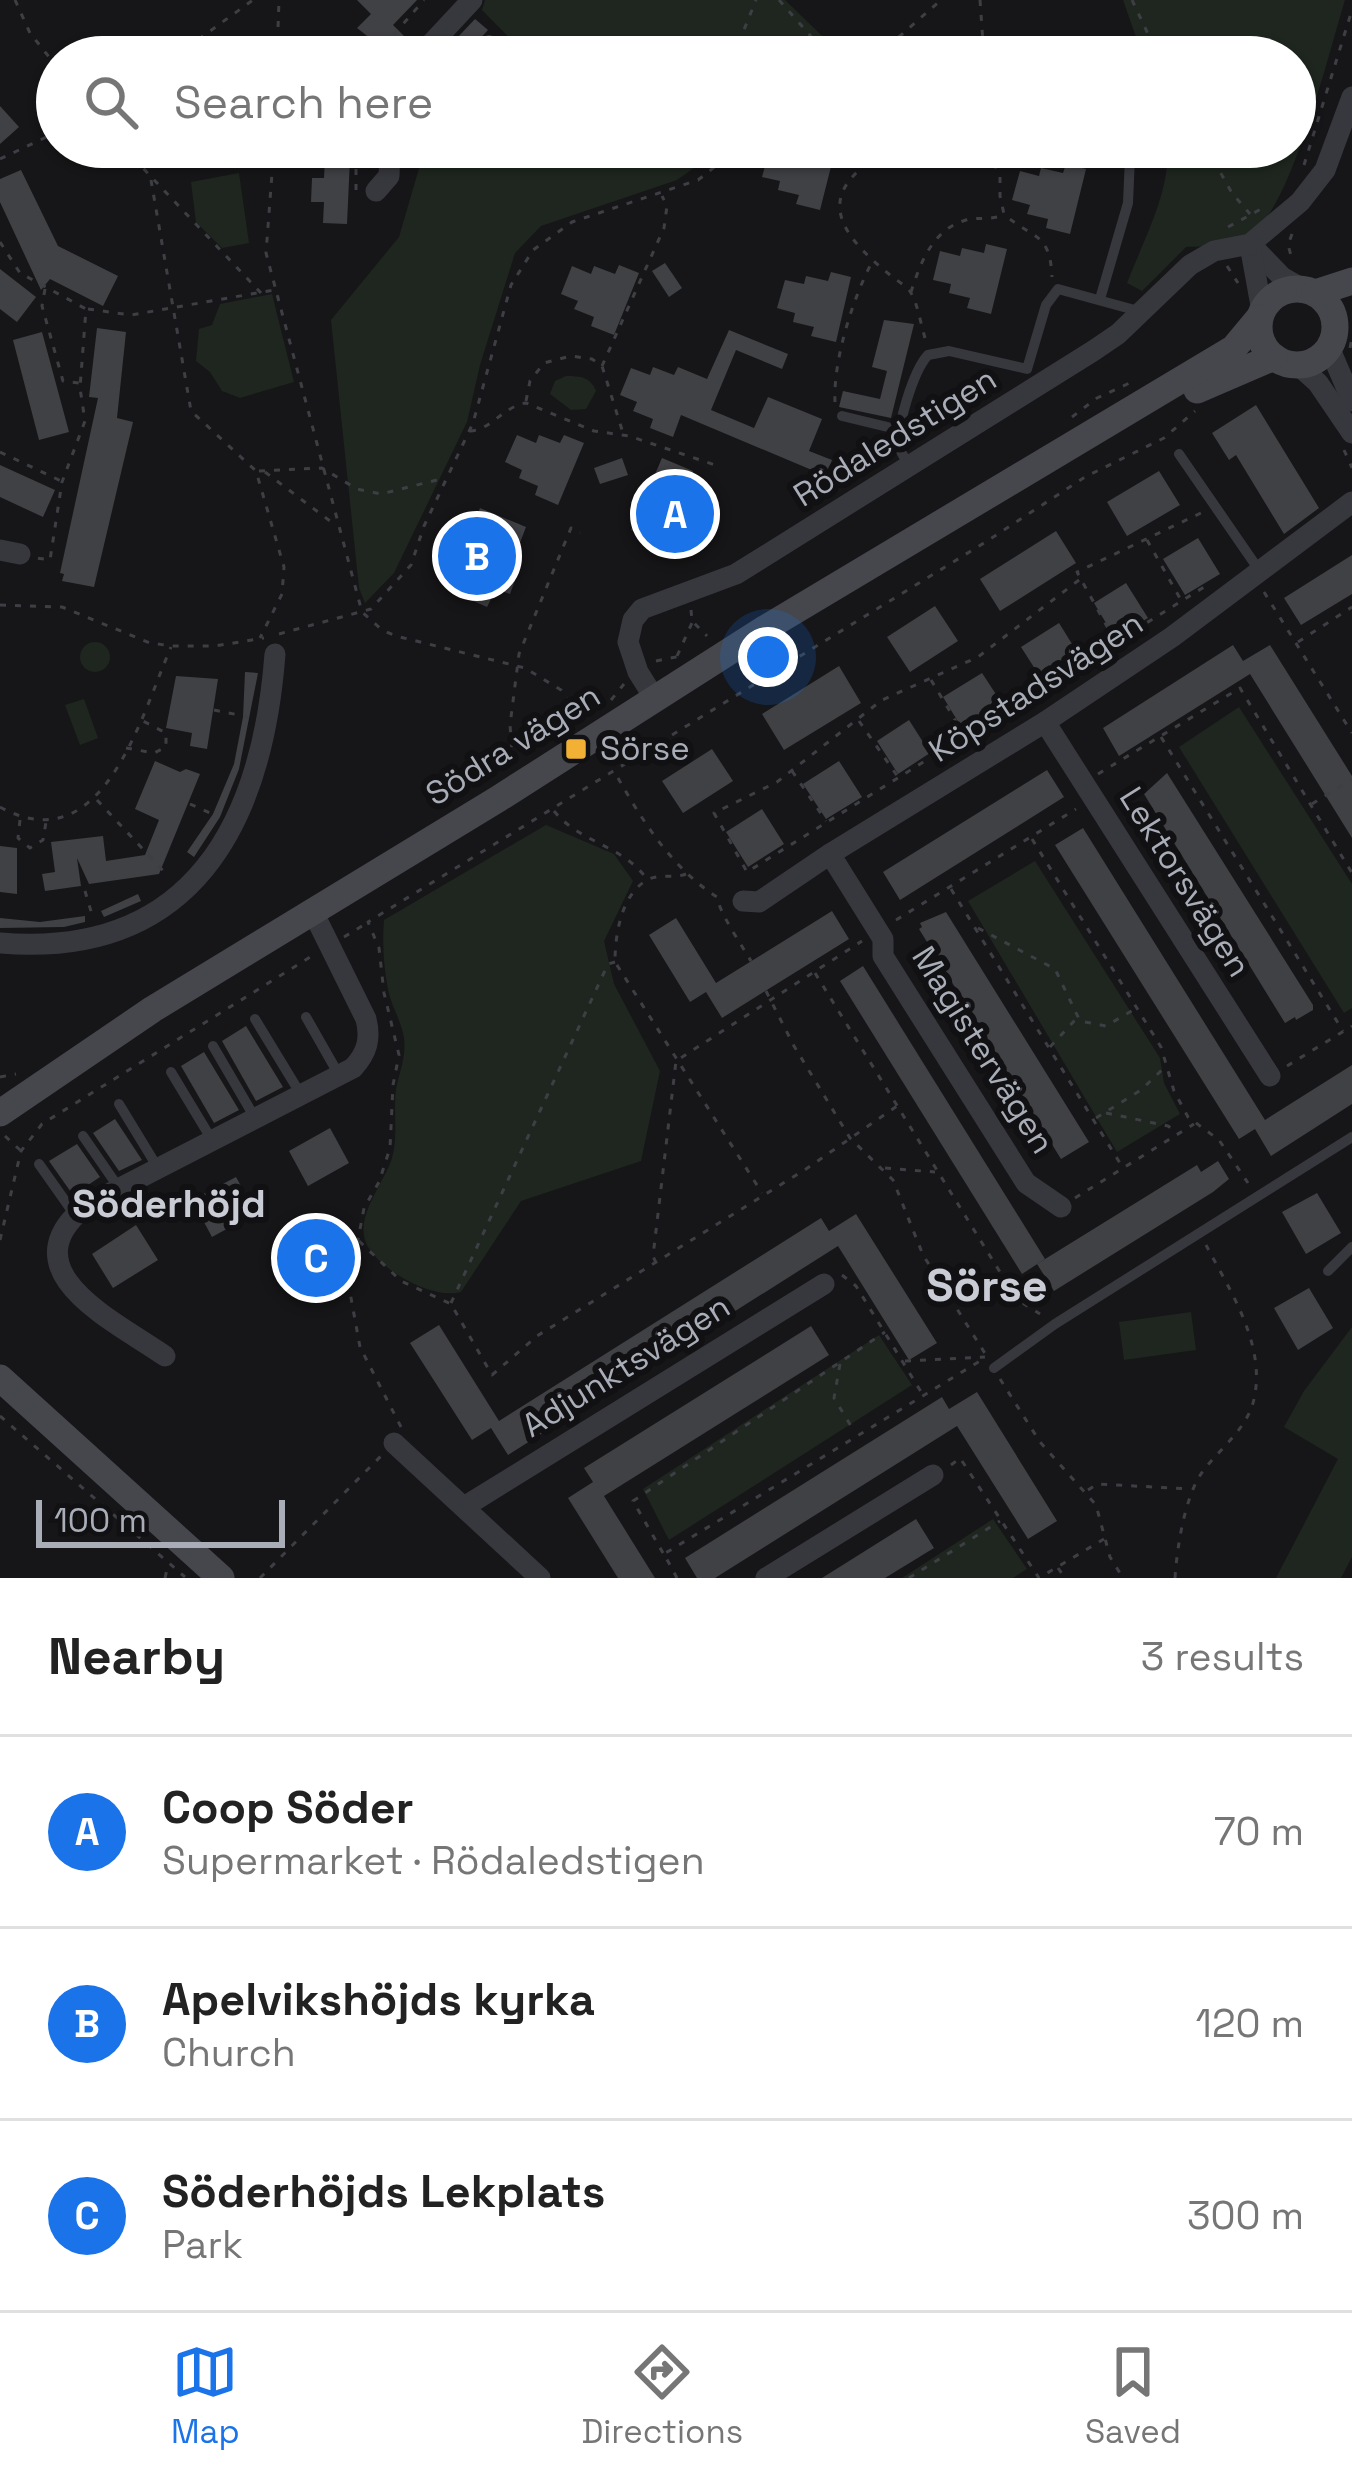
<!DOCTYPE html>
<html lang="en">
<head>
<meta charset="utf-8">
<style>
  body { margin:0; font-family:"Space Grotesk",sans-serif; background:#f2f2f2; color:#222 }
  .scale { position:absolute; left:36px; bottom:30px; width:249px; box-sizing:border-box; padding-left:12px; border:6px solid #a8adb8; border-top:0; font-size:33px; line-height:42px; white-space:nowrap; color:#a8adb8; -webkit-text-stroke:9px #111113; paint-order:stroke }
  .you { position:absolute; left:768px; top:657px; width:42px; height:42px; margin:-30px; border:9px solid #fff; border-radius:50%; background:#1a73e8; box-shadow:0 0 0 18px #1a73e833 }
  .badge { display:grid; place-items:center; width:78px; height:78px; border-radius:50%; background:#1a73e8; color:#fff; font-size:39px; font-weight:700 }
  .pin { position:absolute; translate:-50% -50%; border:6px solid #fff; box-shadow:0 3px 12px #0006 }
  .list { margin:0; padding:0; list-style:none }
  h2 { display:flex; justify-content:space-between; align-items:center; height:156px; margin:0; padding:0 48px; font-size:51px }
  h2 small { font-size:39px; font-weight:400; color:#767676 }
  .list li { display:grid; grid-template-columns:78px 1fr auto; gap:36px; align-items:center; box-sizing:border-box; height:192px; padding:0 48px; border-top:3px solid #e0e0e0 }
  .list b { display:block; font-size:45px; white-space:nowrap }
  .list p { margin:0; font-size:39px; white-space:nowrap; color:#767676 }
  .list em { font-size:39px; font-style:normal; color:#767676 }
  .icon { flex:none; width:66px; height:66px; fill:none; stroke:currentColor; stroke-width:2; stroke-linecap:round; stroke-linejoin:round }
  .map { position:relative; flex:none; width:1352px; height:1578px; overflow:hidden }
  .search { position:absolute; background:#fff; box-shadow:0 3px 9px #0004; left:36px; right:36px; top:36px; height:132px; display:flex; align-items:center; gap:30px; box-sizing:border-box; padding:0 42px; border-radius:66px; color:#767676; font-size:45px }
  .sheet { height:732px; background:#fff }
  nav { display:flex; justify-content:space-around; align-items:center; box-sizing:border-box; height:168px; border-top:3px solid #e0e0e0; background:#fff; font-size:33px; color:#767676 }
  nav a { display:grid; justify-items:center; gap:6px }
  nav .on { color:#1a73e8 }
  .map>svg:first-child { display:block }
  .green { fill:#1e261f }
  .building { fill:#404145 }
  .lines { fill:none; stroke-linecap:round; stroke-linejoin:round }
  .path { stroke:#3d3f44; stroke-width:3; stroke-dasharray:6 9; stroke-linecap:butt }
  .lane { stroke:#37383d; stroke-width:10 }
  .street { stroke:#37383d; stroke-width:21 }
  .secondary { stroke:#45474d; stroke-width:27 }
  .poi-dot { fill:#f2b134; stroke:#111113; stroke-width:4.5 }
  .labels { text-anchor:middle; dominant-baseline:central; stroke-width:12; stroke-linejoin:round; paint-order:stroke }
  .street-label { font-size:33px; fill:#a8adb8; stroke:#111113 }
  .poi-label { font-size:33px; fill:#a8adb8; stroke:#111113; text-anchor:start }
  .quarter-label { font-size:39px; font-weight:bold; fill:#c9ccd4; stroke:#111113 }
  .district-label { font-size:45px; font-weight:bold; fill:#c9ccd4; stroke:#111113 }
</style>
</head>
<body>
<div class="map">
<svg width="1352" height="1578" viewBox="0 0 1352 1578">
  <rect width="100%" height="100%" fill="#161618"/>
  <g class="green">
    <polygon points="485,0 785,0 844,57 528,57 482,10"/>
    <path d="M 1123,0 L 1345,0 C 1330,49 1293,199 1257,228 C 1235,246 1213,246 1186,247 L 1142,291 L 1127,283 C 1144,239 1169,195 1168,147 L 1295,147 L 1295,57 L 1143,57 Z"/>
    <polygon points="438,147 724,147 677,180 541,226 515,253 480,365 467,422 394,573 365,603 359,588 331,320 399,237 420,165"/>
    <polygon points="239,173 249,243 222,248 196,222 191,182"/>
    <polygon points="272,294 294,382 240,398 222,391 210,372 196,361 199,329 212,325 220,304"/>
    <path d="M 566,376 C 581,376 590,377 596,391 L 586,409 L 571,410 L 550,394 L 555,381 Z"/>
    <circle cx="95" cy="657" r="15"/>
    <polygon points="84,699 98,738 80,745 65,705"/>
    <polygon points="1239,707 1352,884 1352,1008 1344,1013 1179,747"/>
    <path d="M 546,825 L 614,854 L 633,881 L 604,941 L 614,984 L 660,1071 L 641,1161 L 521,1201 L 461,1292 C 433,1300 381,1271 367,1245 C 353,1218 385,1182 392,1158 C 399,1134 392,1107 397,1084 C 401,1068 406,1055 404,1038 C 402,1023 393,1009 389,994 C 384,971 382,944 384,920 Z"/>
    <polygon points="1035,861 1160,1058 1164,1083 1180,1114 1117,1152 968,901"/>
    <polygon points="1191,1312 1196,1350 1124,1360 1119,1322"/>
    <polygon points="1352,1327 1352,1557 1341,1578 1276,1578 1338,1459 1284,1427 1304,1391"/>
    <polygon points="879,1335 912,1385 669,1540 643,1489"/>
    <polygon points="993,1519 1027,1569 1013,1578 902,1578"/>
  </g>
  <g class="building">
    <polygon points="357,0 417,0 393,25 411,43 404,57 394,57 357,28 371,14"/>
    <polygon points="475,19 488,30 463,57 439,57"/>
    <polygon points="1066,42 1106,51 1106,57 1063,57"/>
    <polygon points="0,106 19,127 0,144"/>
    <polygon points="791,147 836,147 820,210 796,204 799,195 778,190 780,181 762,177 770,148 789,153"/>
    <polygon points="325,158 350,159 347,224 323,223 324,202 311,202 312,178 324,178"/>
    <polygon points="1066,164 1086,169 1070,234 1046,228 1048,219 1027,214 1030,205 1012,200 1020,171 1039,176 1041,168 1063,173"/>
    <polygon points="21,170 58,246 118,276 103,306 50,279 41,290 0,202 0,179"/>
    <polygon points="986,244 1007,249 991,314 967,308 970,298 949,293 951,284 933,280 940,251 960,256 962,248 984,253"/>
    <polygon points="665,263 682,288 669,297 652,271"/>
    <polygon points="619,265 639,273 614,335 591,326 594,317 574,309 578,301 561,294 572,266 591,274 594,266 615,274"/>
    <polygon points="0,269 36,297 17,322 0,309"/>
    <polygon points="831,272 851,277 836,342 811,336 814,327 793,322 795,313 777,308 785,280 804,284 806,276 828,281"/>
    <polygon points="884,320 914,324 891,418 839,407 843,391 880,399 887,371 872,367"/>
    <polygon points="97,328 126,332 117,418 133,422 94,587 62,581 64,574 60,573 98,398 89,397"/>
    <polygon points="729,330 788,354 782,369 736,350 711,410 754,428 768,397 822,419 809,451 832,460 826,476 681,415 673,437 650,428 653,419 633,411 637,402 620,395 631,368 650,375 653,367 674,375 678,367 707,379"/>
    <polygon points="42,332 69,432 39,440 13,340"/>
    <polygon points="1256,405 1319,508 1284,534 1236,455 1229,460 1212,433"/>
    <polygon points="517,435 536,443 539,435 560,443 564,435 584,443 558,505 535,495 538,486 519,478 522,470 505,462"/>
    <polygon points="622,458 628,475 600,484 594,468"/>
    <polygon points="662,458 693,471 686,487 718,501 706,529 702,528 696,541 690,539 686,546 646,528 643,535 631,530"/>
    <polygon points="0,465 55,490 43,517 0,497"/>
    <polygon points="1159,471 1180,505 1127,536 1107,502"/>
    <polygon points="480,508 526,527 518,548 499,540 490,564 517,575 510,594 496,589 487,607 464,597 456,567"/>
    <polygon points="1056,531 1076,563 1000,611 980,579"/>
    <polygon points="1198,538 1220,574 1185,595 1163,559"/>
    <polygon points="1352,555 1352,594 1301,625 1284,598"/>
    <polygon points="1126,583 1148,618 1115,638 1094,603"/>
    <polygon points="935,606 958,641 910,672 887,637"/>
    <polygon points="1059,623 1082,660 1044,683 1021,647"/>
    <polygon points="1233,645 1243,661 1270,645 1352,776 1352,838 1250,674 1119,756 1103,728"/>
    <polygon points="839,666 861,703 784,750 762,714"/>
    <polygon points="245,672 258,673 239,769 220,817 194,857 187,852 213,814 234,764 243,717"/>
    <polygon points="982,673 1005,708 965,733 943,697"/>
    <polygon points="176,676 218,679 207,749 190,746 192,733 166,728"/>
    <polygon points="909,720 930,753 898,774 877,741"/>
    <polygon points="712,749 733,781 683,813 662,781"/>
    <polygon points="155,761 180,772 186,769 200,774 159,874 89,884 77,858 81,886 45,891 42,874 55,872 51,842 103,836 106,861 145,855 159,820 135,809"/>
    <polygon points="839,761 862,797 826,819 803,784"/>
    <polygon points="1047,770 1064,797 900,900 883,872"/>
    <polygon points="1167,773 1313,1005 1313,1010 1296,1020 1295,1017 1285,1023 1144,794"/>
    <polygon points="762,809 784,844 748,867 726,832"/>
    <polygon points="1083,828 1265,1120 1352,1065 1352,1104 1271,1156 1255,1129 1239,1139 1055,845"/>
    <polygon points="0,846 17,848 17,894 0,892"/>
    <polygon points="138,894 141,901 104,917 101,911"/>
    <polygon points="832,911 849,939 722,1018 706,992 690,1002 649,935 676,918 716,983"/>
    <polygon points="946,912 1089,1142 1061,1159 919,929 922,927 920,923"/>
    <polygon points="85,916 85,922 64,927 0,928 0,918 40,922"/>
    <polygon points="863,966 1045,1259 1022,1274 840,981"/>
    <polygon points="246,1026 283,1087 256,1101 222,1041"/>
    <polygon points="204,1052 239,1110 214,1123 181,1066"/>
    <polygon points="115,1119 142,1160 119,1171 93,1133"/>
    <polygon points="330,1128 349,1163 308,1186 289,1151"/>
    <polygon points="77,1144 100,1177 73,1195 49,1161"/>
    <polygon points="1218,1161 1229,1179 1213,1192 1054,1291 1037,1264 1197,1165 1201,1172"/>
    <polygon points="236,1177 256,1213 212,1237 192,1200"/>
    <polygon points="1317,1193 1341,1233 1306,1254 1282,1212"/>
    <polygon points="856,1214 937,1343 909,1360 838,1246 508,1455 491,1428 472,1440 410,1343 439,1325 499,1421 821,1218 829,1231"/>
    <polygon points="136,1225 158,1260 113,1288 92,1254"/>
    <polygon points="1309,1288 1333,1328 1298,1350 1274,1308"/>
    <polygon points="811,1326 829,1355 604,1496 655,1578 618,1578 568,1498 593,1482 584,1468"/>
    <polygon points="977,1392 1057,1521 1028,1539 957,1426 715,1578 697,1578 685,1558 942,1397 949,1409"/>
    <polygon points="916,1519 934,1548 885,1578 822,1578"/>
  </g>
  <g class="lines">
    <g class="path">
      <polyline points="15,0 30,33 57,67"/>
      <polyline points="779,0 829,57"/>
      <polyline points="980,0 984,57"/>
      <polyline points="1132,0 1159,57"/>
      <polyline points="174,57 253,0"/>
      <polyline points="277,57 279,0"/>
      <polyline points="374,57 424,0"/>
      <polyline points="733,57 756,0"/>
      <polyline points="876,57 941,0"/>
      <polyline points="123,147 261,293"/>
      <polyline points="274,147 266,253 362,612 382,630 396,636 525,668 561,690 581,717"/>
      <path d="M 1000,147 L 1000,196 L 1004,214 C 1033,240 1050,231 1052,277"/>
      <polyline points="1106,147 1109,152"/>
      <polyline points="1206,147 1232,193 1250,214"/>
      <polyline points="0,159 57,132"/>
      <polyline points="1304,165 1352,10"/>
      <polyline points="151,180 191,411 256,471 284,567 282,594 260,638"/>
      <polyline points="356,190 356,147"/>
      <polyline points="1228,227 1261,209"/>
      <polyline points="1292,234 1288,245 1292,259"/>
      <polyline points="0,242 20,273 86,309 80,388 85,421 62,482 50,560 37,558"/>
      <polyline points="1227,266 1238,283"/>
      <polyline points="45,289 42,306 63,381 79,383"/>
      <path d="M 911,292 C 920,264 932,231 963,221 C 977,216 989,221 1003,215"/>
      <polyline points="88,309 131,315 274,290"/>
      <path d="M 925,338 C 921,325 918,305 911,293 C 908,287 896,280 890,275 C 851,243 812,204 867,164 C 910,132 956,154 1001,169"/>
      <polyline points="1350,348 1352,338"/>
      <polyline points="602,366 664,228 667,206 662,196"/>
      <polyline points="526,401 530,381 544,363 571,356 592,359 602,366 623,433"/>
      <path d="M 835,402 C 833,360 853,298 872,262"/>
      <polyline points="1072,417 1097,398 1136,380"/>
      <path d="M 470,431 C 491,430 504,406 526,403 L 594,431 L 629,436 L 718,466"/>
      <polyline points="1344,450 1352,468"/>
      <polyline points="0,452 61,481"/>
      <polyline points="259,471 322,468 357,489 381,494 445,478"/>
      <polyline points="265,472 334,524"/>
      <polyline points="1147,540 1181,600"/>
      <polyline points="1079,580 978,657 882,700 777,782 714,813 747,872 1204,587"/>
      <polyline points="1264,592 1352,733"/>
      <polyline points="0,605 62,607 150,643 172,646 215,646 264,638"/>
      <polyline points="691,610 692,621 707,636"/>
      <polyline points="279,634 371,609 411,565 424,526 473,423 511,285 533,250 572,222 698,180 740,147"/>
      <polyline points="1115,641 1077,572 1203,512"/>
      <polyline points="1298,642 1352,607"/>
      <polyline points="677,656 692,623"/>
      <polyline points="656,661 681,656"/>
      <polyline points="931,680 966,738"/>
      <polyline points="611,700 624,684"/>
      <polyline points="214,710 249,717"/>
      <polyline points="859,721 898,777"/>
      <polyline points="1161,737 1343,1031"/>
      <polyline points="126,748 154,753 166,747 166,733 141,720"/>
      <polyline points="513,762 510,725 519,654 571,528 580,533"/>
      <polyline points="792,771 826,821"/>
      <polyline points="1098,774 1240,688 1352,873"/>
      <path d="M 618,778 C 643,822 673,869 717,897 C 720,914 741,944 751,961"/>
      <polyline points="97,800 168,876"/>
      <polyline points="190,804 217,816"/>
      <polyline points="1312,804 1352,779"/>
      <path d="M 0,807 C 103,864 141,716 171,647"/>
      <path d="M 554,811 C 580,843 622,845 646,878"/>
      <polyline points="20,820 18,838 30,848 43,840 46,822"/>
      <polyline points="1032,839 1161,1047 1174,1091 1188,1117 1219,1140 1248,1183"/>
      <path d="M 686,874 C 674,879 660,873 647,880 C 621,895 615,935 615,962 L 762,1193"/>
      <polyline points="951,889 1123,1168"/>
      <polyline points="85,891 93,918"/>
      <polyline points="896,920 1076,809"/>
      <polyline points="978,928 1055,969 1080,1021 1106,1026 1135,1009"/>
      <polyline points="344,937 367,923"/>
      <polyline points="815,973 1000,1272 1024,1304 1040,1314"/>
      <polyline points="766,991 794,1046 850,1138 893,1180 923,1255 986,1355"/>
      <polyline points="1050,1047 1076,1019"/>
      <polyline points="1287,1066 1352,1026"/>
      <polyline points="0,1077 16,1074"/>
      <polyline points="1106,1113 1168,1126 1177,1132"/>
      <polyline points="1096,1118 1141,1090 1165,1067"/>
      <polyline points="5,1136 20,1150"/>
      <polyline points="885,1168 935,1172"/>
      <polyline points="1075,1198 1194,1124"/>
      <polyline points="0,1240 21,1151 42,1124 315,954"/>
      <polyline points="359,1241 401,1281 451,1304 492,1375 537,1336 806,1169 897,1106"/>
      <polyline points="656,1263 653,1256 676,1061 862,941"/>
      <polyline points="842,1275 856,1286 923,1395"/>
      <polyline points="451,1303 608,964 615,962"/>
      <polyline points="905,1361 985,1357"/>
      <polyline points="840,1364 834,1398 854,1431"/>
      <polyline points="1000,1379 1040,1442 1096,1505 1110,1557 1123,1578"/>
      <polyline points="0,1416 185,1577"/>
      <polyline points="401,1427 360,1347 349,1287 364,1208 379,1182 390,1148 393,1085 399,1055 384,993 379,948 368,922 984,543 1085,477 1164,438 1195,411"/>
      <polyline points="951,1465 960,1458 1039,1578 1104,1539"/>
      <polyline points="1088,1490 1097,1484 1191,1489"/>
      <polyline points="663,1553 633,1501 885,1332"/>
      <polyline points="1058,1568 1065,1578"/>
      <polyline points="165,1578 168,1565"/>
      <polyline points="260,1578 381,1456"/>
      <polyline points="677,1578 664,1554 980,1361"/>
      <polyline points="909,1578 1000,1521"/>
      <path d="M 1175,1578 C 1177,1547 1185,1495 1203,1471 C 1222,1446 1250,1427 1255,1394 C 1264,1341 1229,1289 1206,1245"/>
    </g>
    <g class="lane">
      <polyline points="473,57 489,40"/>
      <polyline points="1100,299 1128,203 1130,157"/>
      <polyline points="842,416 900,430"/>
      <polyline points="1179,454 1259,570"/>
      <path d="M 910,466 C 908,463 901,453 900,449 C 895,428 914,370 928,355 L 949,351 L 1027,369 L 1046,305 L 1058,289 L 1142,312"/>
      <polyline points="306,1017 339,1075"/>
      <polyline points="255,1019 300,1093"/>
      <polyline points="213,1046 255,1118"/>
      <polyline points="171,1072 212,1140"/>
      <polyline points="119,1104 158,1168"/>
      <polyline points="83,1136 119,1188"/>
      <polyline points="39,1164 75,1215"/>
      <polyline points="1328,1271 1352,1247"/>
      <polyline points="994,1368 1055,1324 1352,1137"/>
    </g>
    <g class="street">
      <polyline points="419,57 472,0"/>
      <polyline points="376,191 389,176 390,147"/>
      <polyline points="1250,244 1282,277 1303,289"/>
      <polyline points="1250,245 1262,311"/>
      <polyline points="1329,347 1352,401"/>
      <polyline points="1298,365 1318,383 1352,433"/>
      <polyline points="0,550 20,554"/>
      <polyline points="655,699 638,672 628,642 633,620 642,609 736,574 1093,351 1118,334 1190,265 1214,251 1250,244 1300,202 1325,170 1352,97"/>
      <polyline points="1045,722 1270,1076"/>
      <polyline points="830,854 883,939 883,956 1026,1183 1061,1207"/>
      <polyline points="743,901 759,902 830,854 1045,722 1172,637 1352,502"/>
      <path d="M 0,943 C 192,959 262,824 275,654"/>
      <path d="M 165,1356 C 117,1322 4,1271 87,1205 L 353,1068 C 367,1053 371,1039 366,1019 L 312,910"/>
      <polyline points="394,1443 540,1578"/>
      <polyline points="464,1507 824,1284"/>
      <polyline points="766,1578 933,1475"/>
    </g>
    <g class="secondary">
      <circle cx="1297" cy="327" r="38"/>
      <polyline points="1315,293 1352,281"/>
      <polyline points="1197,390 1274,357"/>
      <polyline points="0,1113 153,1009 498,799 766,628 1234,348 1259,318"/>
      <polyline points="0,1378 221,1578"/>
    </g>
  </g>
  <rect class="poi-dot" x="564" y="737" width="24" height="24" rx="6"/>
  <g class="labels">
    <g class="street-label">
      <text transform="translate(895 437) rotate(-32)">Rödaledstigen</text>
      <text transform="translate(1036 687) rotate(-33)">Köpstadsvägen</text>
      <text transform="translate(513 745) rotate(-32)">Södra vägen</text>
      <text transform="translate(1185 882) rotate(58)">Lektorsvägen</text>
      <text transform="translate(983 1050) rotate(58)">Magistervägen</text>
      <text transform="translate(626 1366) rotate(-32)">Adjunktsvägen</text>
    </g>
    <g class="poi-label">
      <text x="600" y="749">Sörse</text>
    </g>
    <g class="quarter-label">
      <text x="169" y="1203">Söderhöjd</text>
    </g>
    <g class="district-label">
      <text x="987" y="1285">Sörse</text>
    </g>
  </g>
</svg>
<div class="scale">100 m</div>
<div class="you"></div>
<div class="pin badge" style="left:675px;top:514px">A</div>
<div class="pin badge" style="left:477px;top:556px">B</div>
<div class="pin badge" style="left:316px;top:1258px">C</div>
<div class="search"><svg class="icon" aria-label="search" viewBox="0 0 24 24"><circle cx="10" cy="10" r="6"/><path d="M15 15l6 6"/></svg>Search here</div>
</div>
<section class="sheet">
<h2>Nearby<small>3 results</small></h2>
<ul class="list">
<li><span class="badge">A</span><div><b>Coop Söder</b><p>Supermarket · Rödaledstigen</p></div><em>70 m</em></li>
<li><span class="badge">B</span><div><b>Apelvikshöjds kyrka</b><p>Church</p></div><em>120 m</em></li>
<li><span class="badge">C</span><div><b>Söderhöjds Lekplats</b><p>Park</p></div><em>300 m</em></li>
</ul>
</section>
<nav>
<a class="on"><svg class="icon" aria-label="map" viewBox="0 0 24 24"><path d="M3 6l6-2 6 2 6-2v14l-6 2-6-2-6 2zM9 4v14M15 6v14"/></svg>Map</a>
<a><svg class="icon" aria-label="directions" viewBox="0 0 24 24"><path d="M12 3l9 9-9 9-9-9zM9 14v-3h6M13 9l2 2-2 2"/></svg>Directions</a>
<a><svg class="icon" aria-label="saved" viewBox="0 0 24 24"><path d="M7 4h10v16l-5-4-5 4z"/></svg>Saved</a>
</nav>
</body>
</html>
